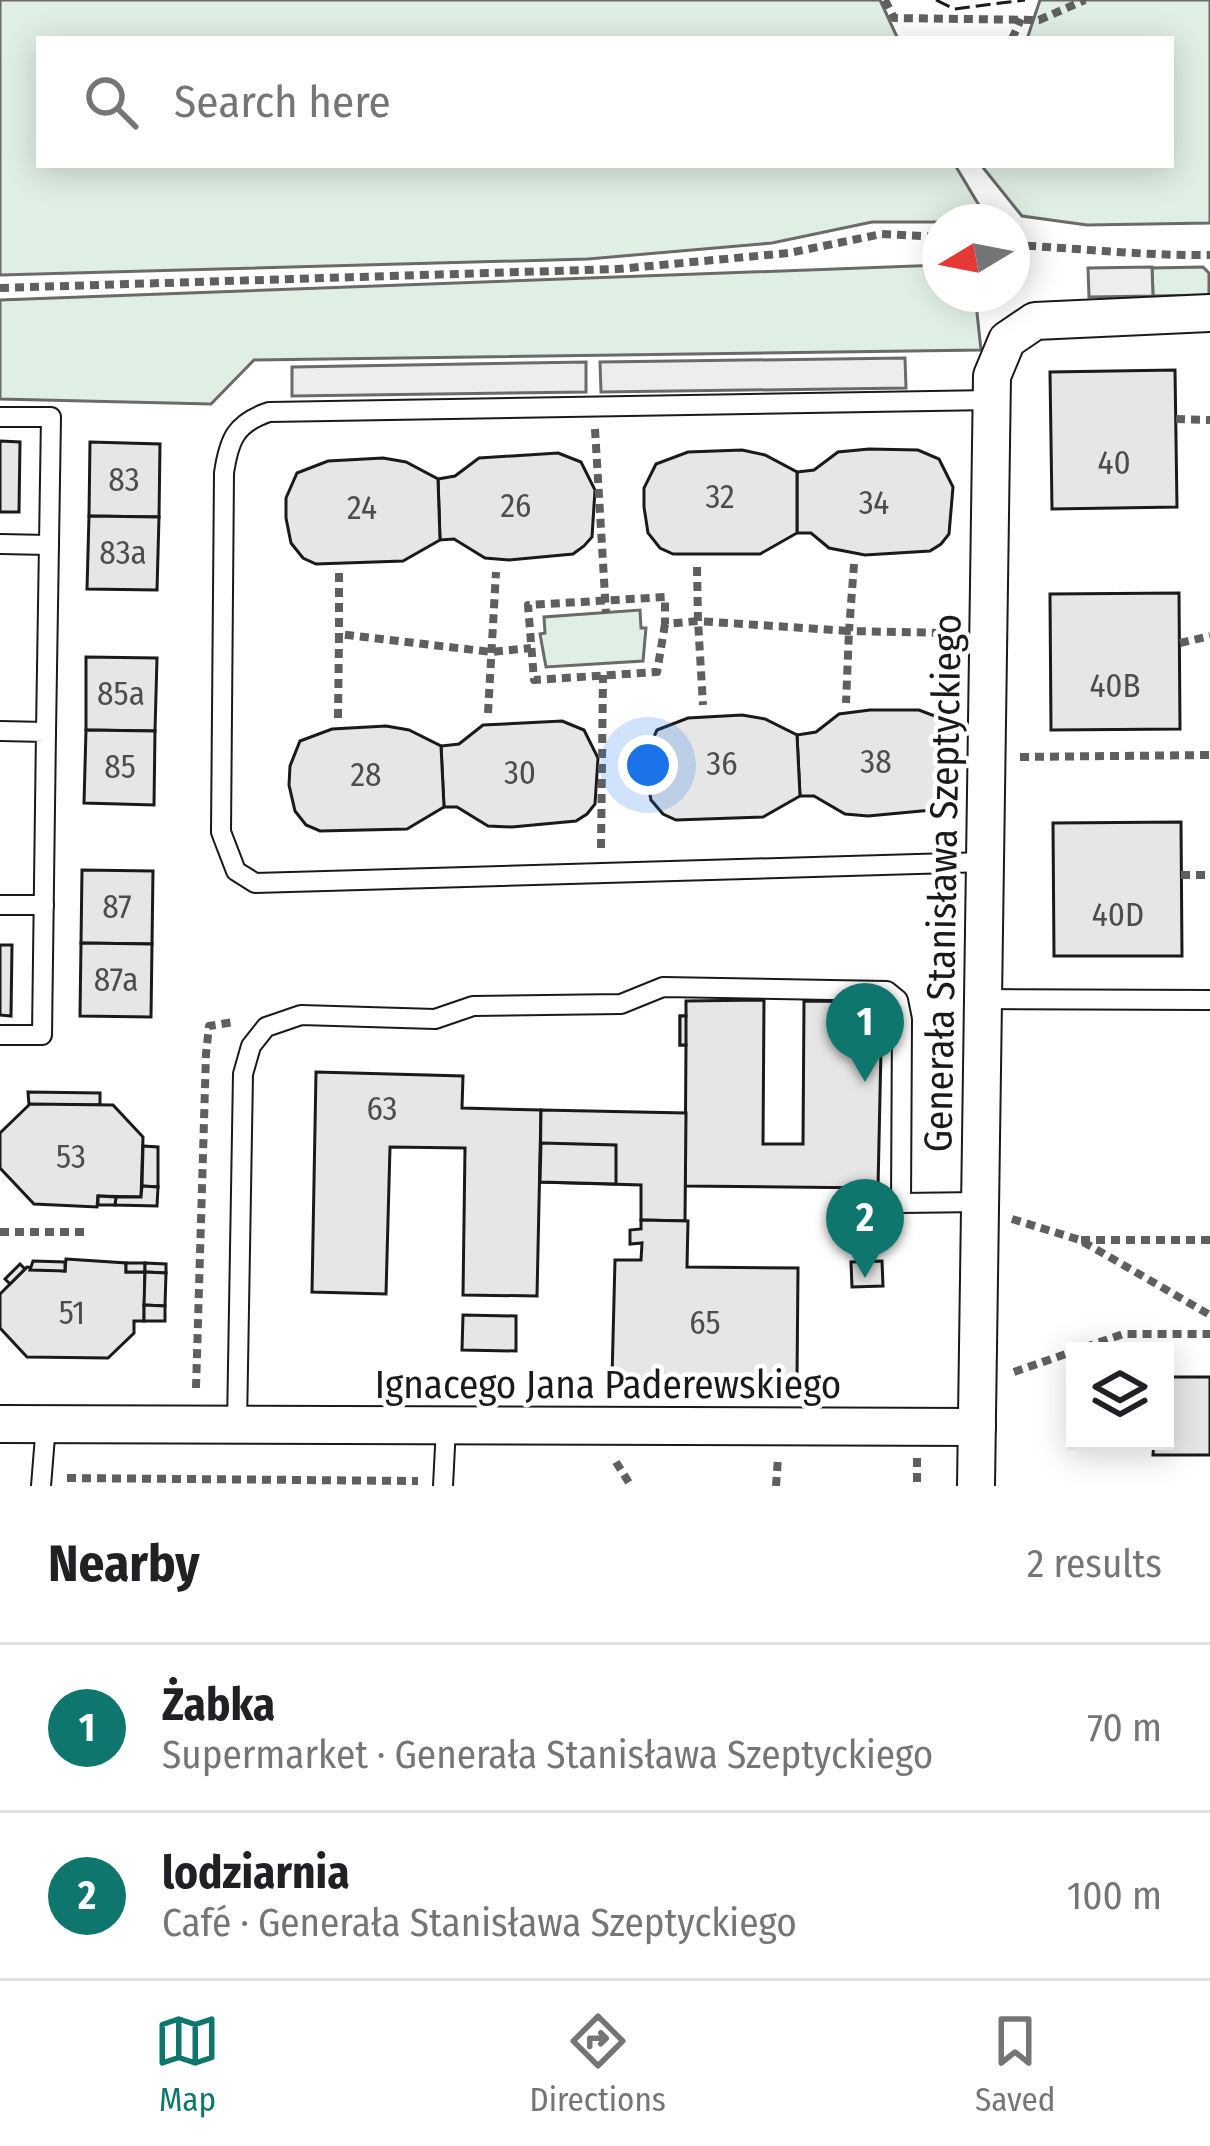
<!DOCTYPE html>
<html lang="en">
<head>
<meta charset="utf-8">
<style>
  body { margin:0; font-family:"Fira Sans Condensed",sans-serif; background:#f6f6f6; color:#202124 }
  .controls { position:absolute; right:36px; bottom:36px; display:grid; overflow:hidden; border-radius:0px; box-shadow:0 6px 30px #0003 }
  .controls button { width:108px; height:108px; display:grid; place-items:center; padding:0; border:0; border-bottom:3px solid #e0e0e0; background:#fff; color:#202124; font:60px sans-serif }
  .compass { position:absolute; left:922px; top:204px; width:108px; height:108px; border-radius:50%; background:#fff; box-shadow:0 6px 30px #0003; rotate:260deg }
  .you { position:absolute; left:648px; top:765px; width:42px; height:42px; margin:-30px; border:9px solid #fff; border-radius:50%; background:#1a73e8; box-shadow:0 0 0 18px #1a73e833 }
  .badge { display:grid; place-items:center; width:78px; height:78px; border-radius:50%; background:#0f766e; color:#fff; font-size:39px; font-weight:700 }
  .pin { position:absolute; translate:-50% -99px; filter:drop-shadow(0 3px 6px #0008) }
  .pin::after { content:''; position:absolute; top:63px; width:42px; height:36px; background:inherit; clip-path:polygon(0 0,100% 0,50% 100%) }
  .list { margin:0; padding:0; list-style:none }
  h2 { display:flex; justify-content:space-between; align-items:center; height:156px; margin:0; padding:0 48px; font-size:51px }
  h2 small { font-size:39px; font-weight:400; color:#757577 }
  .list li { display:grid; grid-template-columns:78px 1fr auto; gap:36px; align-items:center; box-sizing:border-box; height:168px; padding:0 48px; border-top:3px solid #e0e0e0 }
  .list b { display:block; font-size:45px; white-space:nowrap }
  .list p { margin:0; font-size:39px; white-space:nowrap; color:#757577 }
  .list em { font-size:39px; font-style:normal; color:#757577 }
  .icon { flex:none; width:66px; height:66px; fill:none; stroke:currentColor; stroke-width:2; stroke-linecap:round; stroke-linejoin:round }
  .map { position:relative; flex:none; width:1210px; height:1486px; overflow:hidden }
  .search { position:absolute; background:#fff; box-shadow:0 6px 30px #0003; left:36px; right:36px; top:36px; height:132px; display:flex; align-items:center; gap:30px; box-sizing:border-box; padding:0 42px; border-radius:0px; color:#757577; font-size:45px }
  .sheet { height:492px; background:#fff }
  nav { display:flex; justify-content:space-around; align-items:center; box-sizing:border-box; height:168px; border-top:3px solid #e0e0e0; background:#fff; font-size:33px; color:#757577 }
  nav a { display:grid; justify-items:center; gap:6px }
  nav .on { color:#0f766e }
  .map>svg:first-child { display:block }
  .green { fill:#e0efe3; stroke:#6a6a6a; stroke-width:3 }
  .parking { fill:#ededed; stroke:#6a6a6a; stroke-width:3 }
  .building { fill:#e6e6e6; stroke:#1a1a1a; stroke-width:3 }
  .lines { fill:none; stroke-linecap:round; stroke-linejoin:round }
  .lane-casing { stroke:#1a1a1a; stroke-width:22 }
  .street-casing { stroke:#1a1a1a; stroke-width:40 }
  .path { stroke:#5f5f5f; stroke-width:8; stroke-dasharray:9 6; stroke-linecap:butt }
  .lane { stroke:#fff; stroke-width:18 }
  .street { stroke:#fff; stroke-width:36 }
  .fence { stroke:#1a1a1a; stroke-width:3; stroke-dasharray:15 6; stroke-linecap:butt }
  .labels { text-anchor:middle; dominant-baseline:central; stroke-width:9; stroke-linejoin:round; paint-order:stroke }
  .number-label { font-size:33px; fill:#4d4d4d }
  .street-label { font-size:39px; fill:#1a1a1a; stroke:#fff }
</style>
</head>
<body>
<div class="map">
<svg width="1210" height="1486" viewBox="0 0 1210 1486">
  <rect width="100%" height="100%" fill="#fff"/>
  <g class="green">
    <polygon points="0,0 880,0 898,39 39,39 39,165 955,165 983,212 976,222 872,222 772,243 588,259 0,275"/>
    <polygon points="1040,0 1210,0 1210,223 1087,225 1022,216 981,165 1171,165 1171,39 1027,39"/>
    <polygon points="940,265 940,294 975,294 981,350 254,360 211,404 0,399 0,300"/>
    <polygon points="1203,267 1209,273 1209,295 1153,296 1152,268"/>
    <polygon points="640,610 641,628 646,628 643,661 546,667 540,634 545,633 544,617"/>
  </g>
  <g class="parking">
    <polygon points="1152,267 1153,296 1089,297 1088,268"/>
    <polygon points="905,358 906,388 601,392 600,362"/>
    <polygon points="586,362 586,392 292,396 292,367"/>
  </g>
  <g class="building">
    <polygon points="1175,370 1177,507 1052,509 1050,372"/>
    <polygon points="0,441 20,442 19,512 0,512"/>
    <polygon points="90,442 160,444 159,517 89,516"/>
    <polygon points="869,449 918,450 939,459 953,487 949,534 941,544 930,551 865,555 829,548 811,533 797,533 797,472 814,470 838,452"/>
    <polygon points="742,450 765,455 797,472 797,533 760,554 673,554 660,548 648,533 644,507 644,488 656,464 688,452"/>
    <polygon points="558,453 581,462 595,490 592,537 584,546 573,554 509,560 485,558 454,539 440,540 438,479 455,476 479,458"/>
    <polygon points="383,458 406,462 438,479 440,540 403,561 316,564 303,558 291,543 286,518 286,498 297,473 328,461"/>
    <polygon points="89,516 159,517 157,590 87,589"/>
    <polygon points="1179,593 1180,729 1051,730 1050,594"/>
    <polygon points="86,657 157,658 155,731 86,730"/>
    <polygon points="870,710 919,710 940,718 954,746 951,793 943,803 932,810 868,816 845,814 814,796 800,796 797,735 816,732 839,714"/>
    <polygon points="742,715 765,719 797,735 800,796 763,817 676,820 663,814 651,800 646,774 646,754 657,730 688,718"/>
    <polygon points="562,721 584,730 598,758 595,804 587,814 576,821 512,827 488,826 457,807 444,807 441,746 459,744 483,725"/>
    <polygon points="386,726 409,730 441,746 444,807 407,829 320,831 306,825 295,811 289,785 290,766 300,741 332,729"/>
    <polygon points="86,730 155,731 154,805 84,803"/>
    <polygon points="1181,822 1182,956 1054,956 1053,823"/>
    <polygon points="82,870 153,871 152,944 81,943"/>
    <polygon points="81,943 152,944 151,1017 80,1016"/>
    <polygon points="0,945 12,945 11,1016 0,1015"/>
    <polygon points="764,1000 763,1144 803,1144 804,1001 882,1002 878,1188 685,1186 686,1045 680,1045 680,1016 686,1016 686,1001"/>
    <rect x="680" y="1016" width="6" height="29"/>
    <polygon points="316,1072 463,1076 462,1108 541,1110 537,1296 463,1295 465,1148 390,1147 386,1294 312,1292"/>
    <polygon points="28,1092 100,1093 100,1105 29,1105"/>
    <polygon points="30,1104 113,1105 143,1137 141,1197 98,1196 97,1207 34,1204 0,1168 0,1133"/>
    <polygon points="541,1110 686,1113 685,1221 641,1220 641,1185 540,1182"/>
    <polygon points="541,1143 616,1145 616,1184 540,1182"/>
    <polygon points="143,1146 158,1147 158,1187 142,1186"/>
    <polygon points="142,1186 158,1187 157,1206 115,1205 116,1197 141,1197"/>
    <polygon points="98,1196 116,1197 115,1205 98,1205"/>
    <polygon points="641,1220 688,1221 687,1267 798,1268 797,1380 612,1378 615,1260 641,1260 642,1243 630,1244 630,1230 641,1229"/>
    <polygon points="66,1259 126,1263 126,1272 145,1272 144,1321 134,1321 134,1333 108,1358 27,1357 0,1328 0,1294 27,1267 65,1271"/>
    <polygon points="33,1261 65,1262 65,1271 30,1270"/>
    <polygon points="882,1261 883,1286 852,1287 851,1262"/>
    <rect x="126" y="1263" width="19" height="9"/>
    <polygon points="145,1263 166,1264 166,1273 145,1272"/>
    <polygon points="20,1264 25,1269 10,1284 5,1279"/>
    <polygon points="145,1272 166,1273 165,1306 144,1305"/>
    <polygon points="144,1305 165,1306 165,1321 144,1321"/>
    <polygon points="463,1315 516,1316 516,1351 462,1350"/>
    <polygon points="1165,1377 1210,1377 1210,1455 1153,1455 1154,1441 1165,1441"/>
  </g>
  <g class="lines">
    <defs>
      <g id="lane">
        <polyline points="0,417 51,417 46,732"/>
        <polyline points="0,544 49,545"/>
        <polyline points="0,731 46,732 42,1035 0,1035"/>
        <path d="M 986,862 L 255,883 L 236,871 L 221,832 L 224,473 C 229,439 236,423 269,412 L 992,400"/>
        <polyline points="0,905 44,905"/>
        <polyline points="983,999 1210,1000"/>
        <polyline points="237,1425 243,1074 251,1046 266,1027 301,1015 435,1019 473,1006 621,1004 663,987 887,991 898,1000 902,1020 901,1203 981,1202"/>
        <polyline points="41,1486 46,1424"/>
        <polyline points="443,1486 446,1427"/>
      </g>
      <g id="street">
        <polyline points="0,1424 977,1427"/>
        <polyline points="976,1486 992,376 1007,340 1035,321 1210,313"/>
      </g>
    </defs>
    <use href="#lane" class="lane-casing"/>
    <use href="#street" class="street-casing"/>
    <g class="path">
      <polyline points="885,0 894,18 1039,20 1085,0"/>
      <polyline points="1012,39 1021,19"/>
      <path d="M 1012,245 C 1079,248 1142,256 1210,255"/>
      <polyline points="0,288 618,269 789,253 882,234 940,237"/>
      <polyline points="1176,419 1210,420"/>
      <polyline points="595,429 606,613"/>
      <polyline points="854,564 849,631 948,633"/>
      <polyline points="697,567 698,621 849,631 846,703"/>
      <polyline points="339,573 339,634"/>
      <polyline points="665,624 657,672 534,680 528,605 665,597 665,624 698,621 703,705"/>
      <polyline points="1180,643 1210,636"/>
      <polyline points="488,713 496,572"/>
      <polyline points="338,718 339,634 491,652 531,648"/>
      <polyline points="1020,757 1210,755"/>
      <polyline points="601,848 603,675"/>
      <polyline points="1181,875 1210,875"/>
      <polyline points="1012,1219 1080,1240 1210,1315"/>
      <polyline points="0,1232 89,1232"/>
      <polyline points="1081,1240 1210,1240"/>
      <polyline points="1014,1372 1123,1334 1210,1334"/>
      <polyline points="196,1388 206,1054 209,1026 234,1022"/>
      <polyline points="917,1458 917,1486"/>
      <polyline points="616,1462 631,1486"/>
      <polyline points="67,1478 418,1481"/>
      <polyline points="776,1486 778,1458"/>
    </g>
    <use href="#lane" class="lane"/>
    <use href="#street" class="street"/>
    <polyline class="fence" points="936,0 954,9 1025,0"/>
  </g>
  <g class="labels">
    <g class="number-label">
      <text x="1114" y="463">40</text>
      <text x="124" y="480">83</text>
      <text x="720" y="497">32</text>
      <text x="874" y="503">34</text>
      <text x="516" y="506">26</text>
      <text x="362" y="508">24</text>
      <text x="123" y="553">83a</text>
      <text x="1115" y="686">40B</text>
      <text x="121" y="694">85a</text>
      <text x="876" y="762">38</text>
      <text x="722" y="764">36</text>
      <text x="120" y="767">85</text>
      <text x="520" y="773">30</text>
      <text x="366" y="775">28</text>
      <text x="117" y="907">87</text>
      <text x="1118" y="915">40D</text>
      <text x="116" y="980">87a</text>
      <text x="382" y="1109">63</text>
      <text x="71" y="1157">53</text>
      <text x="72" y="1313">51</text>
      <text x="705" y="1323">65</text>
    </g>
    <g class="street-label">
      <text transform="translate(943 883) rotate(-89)">Generała Stanisława Szeptyckiego</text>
      <text x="608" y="1385">Ignacego Jana Paderewskiego</text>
    </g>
  </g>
</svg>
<div class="controls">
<button><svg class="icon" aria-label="layers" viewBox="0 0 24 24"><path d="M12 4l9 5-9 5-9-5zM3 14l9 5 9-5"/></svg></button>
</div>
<svg class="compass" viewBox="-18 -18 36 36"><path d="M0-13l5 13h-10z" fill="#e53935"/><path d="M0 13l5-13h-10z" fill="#757577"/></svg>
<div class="you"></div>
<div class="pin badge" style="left:865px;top:1082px">1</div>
<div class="pin badge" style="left:865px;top:1278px">2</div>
<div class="search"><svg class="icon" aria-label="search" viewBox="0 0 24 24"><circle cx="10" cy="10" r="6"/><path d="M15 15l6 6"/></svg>Search here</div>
</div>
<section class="sheet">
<h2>Nearby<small>2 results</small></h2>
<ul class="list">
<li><span class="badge">1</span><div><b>Żabka</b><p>Supermarket · Generała Stanisława Szeptyckiego</p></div><em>70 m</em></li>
<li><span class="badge">2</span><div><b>lodziarnia</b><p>Café · Generała Stanisława Szeptyckiego</p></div><em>100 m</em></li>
</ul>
</section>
<nav>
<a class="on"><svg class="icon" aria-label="map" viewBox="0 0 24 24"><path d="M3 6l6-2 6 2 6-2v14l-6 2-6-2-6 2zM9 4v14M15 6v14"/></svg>Map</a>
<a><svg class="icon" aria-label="directions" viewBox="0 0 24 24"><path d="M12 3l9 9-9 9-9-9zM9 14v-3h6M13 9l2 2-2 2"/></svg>Directions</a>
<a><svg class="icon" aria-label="saved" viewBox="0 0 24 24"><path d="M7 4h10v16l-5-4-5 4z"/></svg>Saved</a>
</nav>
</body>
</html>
